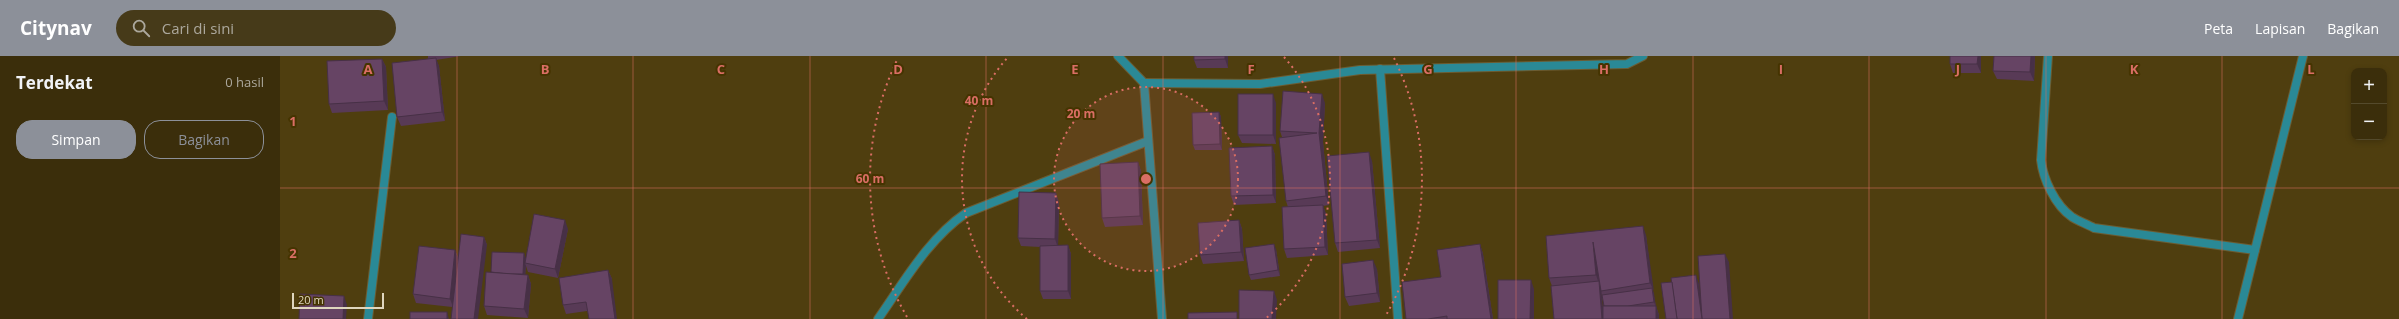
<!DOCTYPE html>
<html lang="id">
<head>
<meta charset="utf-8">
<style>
  body { margin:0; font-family:"Open Sans",sans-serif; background:#463a19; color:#f1f3f6 }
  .controls { position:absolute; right:12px; top:12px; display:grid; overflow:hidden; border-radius:8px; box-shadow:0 2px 6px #0003 }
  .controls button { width:36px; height:36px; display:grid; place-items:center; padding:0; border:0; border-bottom:1px solid #544a2c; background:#3b2e0b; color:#f1f3f6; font:20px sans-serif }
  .scale { position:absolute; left:12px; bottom:10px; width:92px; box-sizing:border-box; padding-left:4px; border:2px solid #dfd6be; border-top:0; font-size:11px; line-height:14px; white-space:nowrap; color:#dfd6be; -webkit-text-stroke:3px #453401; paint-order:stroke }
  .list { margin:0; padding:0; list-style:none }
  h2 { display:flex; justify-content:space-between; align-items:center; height:52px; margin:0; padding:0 16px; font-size:17px }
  h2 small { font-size:13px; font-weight:400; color:#aca89d }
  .actions { display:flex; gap:8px; padding:12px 16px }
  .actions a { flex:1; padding:9px 0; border:1px solid #8c9099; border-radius:16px; text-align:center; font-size:14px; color:#8c9099 }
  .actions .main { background:#8c9099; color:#fff }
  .icon { flex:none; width:22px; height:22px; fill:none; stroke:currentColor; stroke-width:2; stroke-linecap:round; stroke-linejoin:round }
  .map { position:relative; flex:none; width:2119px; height:263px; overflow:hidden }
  header { display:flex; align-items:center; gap:24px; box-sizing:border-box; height:56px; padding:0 20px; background:#8c9099; color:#fff }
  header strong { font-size:19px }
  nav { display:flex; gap:22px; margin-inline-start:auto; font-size:14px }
  .search { width:280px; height:36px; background:#463a19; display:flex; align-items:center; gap:10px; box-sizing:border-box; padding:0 14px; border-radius:22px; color:#aca89d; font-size:15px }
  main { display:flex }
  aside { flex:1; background:#3b2e0b }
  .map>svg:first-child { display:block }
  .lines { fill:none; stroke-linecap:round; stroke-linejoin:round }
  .street-casing { stroke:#6c5c32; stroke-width:10 }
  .street { stroke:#2a8996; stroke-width:8 }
  .wall { fill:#583a56; fill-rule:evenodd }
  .shaded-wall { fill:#473046 }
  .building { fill:#664464; stroke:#473046 }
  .grid { fill:none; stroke:#da6e64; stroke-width:1; stroke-opacity:0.55 }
  .ring { fill:none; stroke:#da6e64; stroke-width:2; stroke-dasharray:2 4 }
  .grid-label { font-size:13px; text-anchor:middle; font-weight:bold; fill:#da6e64; stroke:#453401; stroke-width:4; stroke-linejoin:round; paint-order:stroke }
  .centre { fill:#da6e64; stroke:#453401; stroke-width:2 }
  .ring-label { font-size:12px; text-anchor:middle; font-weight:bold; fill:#da6e64; stroke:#453401; stroke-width:4; stroke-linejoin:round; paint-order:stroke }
</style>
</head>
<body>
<header>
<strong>Citynav</strong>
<div class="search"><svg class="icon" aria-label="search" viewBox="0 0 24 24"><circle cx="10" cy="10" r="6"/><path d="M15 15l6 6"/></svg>Cari di sini</div>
<nav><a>Peta</a><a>Lapisan</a><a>Bagikan</a></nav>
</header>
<main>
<aside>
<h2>Terdekat<small>0 hasil</small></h2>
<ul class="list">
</ul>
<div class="actions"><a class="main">Simpan</a><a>Bagikan</a></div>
</aside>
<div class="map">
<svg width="2119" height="263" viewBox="0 0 2119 263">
  <rect width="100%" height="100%" fill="#4f3e0f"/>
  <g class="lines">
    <defs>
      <g id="street">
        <polyline points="838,0 864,27 882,263"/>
        <path d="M 1768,0 L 1761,104 C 1763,123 1775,149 1792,161 C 1798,165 1807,168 1814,172 L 1975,194"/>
        <polyline points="1100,13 1118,263"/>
        <polyline points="864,27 980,28 1080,14 1347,8 1363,0"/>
        <polyline points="88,263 112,61"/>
        <path d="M 598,263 C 624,226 648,183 686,157 L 868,85"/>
        <polyline points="1958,263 2023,0"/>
      </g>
    </defs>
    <use href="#street" class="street-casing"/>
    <use href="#street" class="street"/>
  </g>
  <g class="wall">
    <polygon points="148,0 181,0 156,4 159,10 165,65 121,70 117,61 148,2"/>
    <polygon points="948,0 948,12 917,12 914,4"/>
    <polygon points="1701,0 1701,17 1673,17 1670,8"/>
    <polygon points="1714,0 1755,0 1754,25 1717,23 1713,15"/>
    <polygon points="102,3 106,11 108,54 52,57 49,48"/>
    <polygon points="996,47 996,88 962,87 958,79"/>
    <polygon points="1045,47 1043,86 1049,149 1043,150 1046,158 1048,199 1007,202 1004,193 1008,151 1006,145 1002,81 1000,75"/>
    <polygon points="939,56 941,61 942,94 915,94 913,89"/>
    <polygon points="992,90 995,99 996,147 954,149 951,140"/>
    <polygon points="1092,105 1100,192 1058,196 1055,187"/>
    <polygon points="858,106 861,115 863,169 825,171 822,162"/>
    <polygon points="779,146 778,190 788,189 791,198 791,243 763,243 760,235 760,191 741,190 738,182"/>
    <polygon points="959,164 962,173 964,205 923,208 920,199"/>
    <polygon points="288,173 278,222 248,216 246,210 245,219 248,219 251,228 248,262 207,259 204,250 246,202"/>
    <path d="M 1366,179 L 1373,236 L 1376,250 L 1379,259 L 1274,263 L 1272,230 L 1269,222 ZM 1321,237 L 1324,250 L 1323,256 Z"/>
    <polygon points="204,181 207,189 172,251 136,247 133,238 175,194 178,201"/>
    <polygon points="1200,188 1203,198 1213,263 1126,263 1161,221"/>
    <polygon points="996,193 1000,220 971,224 969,219"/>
    <polygon points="1097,213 1100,246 1069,250 1065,241"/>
    <polygon points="328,214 332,223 307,255 286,258 283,249"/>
  </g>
  <g class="shaded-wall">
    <polygon points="945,0 948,0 948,12 945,3"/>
    <polygon points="1698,0 1701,0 1701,17 1697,8"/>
    <polygon points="1751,0 1755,0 1754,25 1750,16"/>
    <polygon points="156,2 159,10 165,65 162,56"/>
    <polygon points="102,3 106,11 108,54 104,45"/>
    <polygon points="993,38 996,47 996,88 993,79"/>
    <polygon points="1042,38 1045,47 1043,86 1049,149 1046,140 1039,77"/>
    <polygon points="939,56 941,61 942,94 940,88"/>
    <polygon points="992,90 995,99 996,147 993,139"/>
    <polygon points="1089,96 1092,105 1100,192 1097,184"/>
    <polygon points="858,106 861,115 863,169 860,160"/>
    <polygon points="776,137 779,146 778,192 775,183"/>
    <polygon points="1043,149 1046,158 1048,199 1045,191"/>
    <polygon points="285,164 288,173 278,222 275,213"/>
    <polygon points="959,164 962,173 964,205 961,196"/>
    <polygon points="1363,170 1366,179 1374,235 1370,227"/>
    <polygon points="204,181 207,189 198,263 194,263"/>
    <polygon points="1313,186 1317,195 1319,228 1316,219"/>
    <polygon points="994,188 996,193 1000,220 998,214"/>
    <polygon points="1200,188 1203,198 1213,263 1211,263"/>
    <polygon points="788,189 791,198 791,243 788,235"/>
    <polygon points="175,194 178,202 173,251 170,243"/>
    <polygon points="244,197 246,203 245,207 246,210 245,223 243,218"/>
    <polygon points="1445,198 1449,206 1453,263 1450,263"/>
    <polygon points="1093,204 1097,213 1100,246 1097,237"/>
    <polygon points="328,214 332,223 337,263 335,263"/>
    <polygon points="248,219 251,228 248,262 244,253"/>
    <polygon points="1416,219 1419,228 1424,263 1422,263"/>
    <polygon points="1251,224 1254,233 1254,263 1250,263"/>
    <polygon points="1319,225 1321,231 1324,263 1322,263"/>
    <polygon points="1372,232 1374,237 1376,252 1374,246"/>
    <polygon points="994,235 997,244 996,263 992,263"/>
    <polygon points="64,240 67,249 66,263 63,263"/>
    <polygon points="1376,250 1379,259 1379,263 1376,263"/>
    <polygon points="167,256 169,263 167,263"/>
  </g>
  <g class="building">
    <polygon points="914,0 945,0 945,3 914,4"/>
    <polygon points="1670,0 1698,0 1697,8 1670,8"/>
    <polygon points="1714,0 1751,0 1750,16 1713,15"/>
    <polygon points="156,2 162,56 117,61 112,7"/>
    <polygon points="102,3 104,45 49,48 47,5"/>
    <polygon points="1003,35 1042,38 1039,77 1046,140 1006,145 999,82 1037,77 1000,75"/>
    <rect x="958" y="38" width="35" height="41"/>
    <polygon points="939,56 940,88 913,89 912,57"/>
    <polygon points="992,90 993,139 951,140 949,92"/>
    <polygon points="1089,96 1097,184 1055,187 1047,100"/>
    <polygon points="858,106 860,160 822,162 820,108"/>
    <polygon points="739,136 776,137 775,183 738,182"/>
    <polygon points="1043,149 1045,191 1004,193 1002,151"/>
    <polygon points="254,158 285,164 275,213 245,207"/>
    <polygon points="959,164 961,196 920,199 918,167"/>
    <polygon points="1363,170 1370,227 1321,235 1313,186 1316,219 1269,222 1266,180"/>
    <polygon points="181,178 204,181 194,263 171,263"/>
    <polygon points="994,188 998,214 969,219 965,192"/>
    <polygon points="1200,188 1211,263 1167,263 1167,260 1148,263 1126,263 1122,226 1161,221 1157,194"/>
    <polygon points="788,189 788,235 760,235 760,190"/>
    <polygon points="139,190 175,194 170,243 133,238"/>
    <polygon points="212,196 244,197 243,218 228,218 211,216"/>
    <polygon points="1445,198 1450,263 1422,263 1418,200"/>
    <polygon points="1093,204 1097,237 1065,241 1062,208"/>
    <polygon points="328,214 335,263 309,263 306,246 283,249 279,222"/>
    <polygon points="206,216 248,219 244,253 204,250"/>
    <polygon points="1416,219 1422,263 1397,263 1391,222"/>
    <polygon points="1218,224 1251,224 1250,263 1218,263"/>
    <polygon points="1319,225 1322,263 1274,263 1271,230"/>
    <polygon points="1392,226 1397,263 1386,263 1381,227"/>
    <polygon points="1372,232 1374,246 1348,250 1324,250 1322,239"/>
    <polygon points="959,234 994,235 992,263 959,263"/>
    <polygon points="20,238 64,240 63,263 19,263"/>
    <rect x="1323" y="250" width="53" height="13"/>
    <rect x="130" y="256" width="37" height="7"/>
    <polygon points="957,256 957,263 908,263 908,257"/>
  </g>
  <path class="grid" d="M 177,0 L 177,263M 353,0 L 353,263M 530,0 L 530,263M 706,0 L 706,263M 883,0 L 883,263M 1060,0 L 1060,263M 1236,0 L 1236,263M 1413,0 L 1413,263M 1589,0 L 1589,263M 1766,0 L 1766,263M 1942,0 L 1942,263M 0,132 L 2119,132"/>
  <circle cx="866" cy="123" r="92" fill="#da6e64" fill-opacity=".12"/>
  <g class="ring">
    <circle cx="866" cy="123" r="92"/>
    <path d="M747 263A184 184 0 0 1 728 1M1004 1A184 184 0 0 1 985 263"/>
    <path d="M627 261A276 276 0 0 1 618 2M1114 2A276 276 0 0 1 1105 261"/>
  </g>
  <g class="grid-label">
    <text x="88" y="18">A</text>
    <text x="265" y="18">B</text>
    <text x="441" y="18">C</text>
    <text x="618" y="18">D</text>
    <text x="795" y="18">E</text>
    <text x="971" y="18">F</text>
    <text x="1148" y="18">G</text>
    <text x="1324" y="18">H</text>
    <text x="1501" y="18">I</text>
    <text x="1678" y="18">J</text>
    <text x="1854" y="18">K</text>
    <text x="2031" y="18">L</text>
    <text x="13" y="70">1</text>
    <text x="13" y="202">2</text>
  </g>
  <circle cx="866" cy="123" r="6" class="centre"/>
  <g class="ring-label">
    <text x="699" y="49">40 m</text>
    <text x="801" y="62">20 m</text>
    <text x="590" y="127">60 m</text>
  </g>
</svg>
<div class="controls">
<button>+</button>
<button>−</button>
</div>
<div class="scale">20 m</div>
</div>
</main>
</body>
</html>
